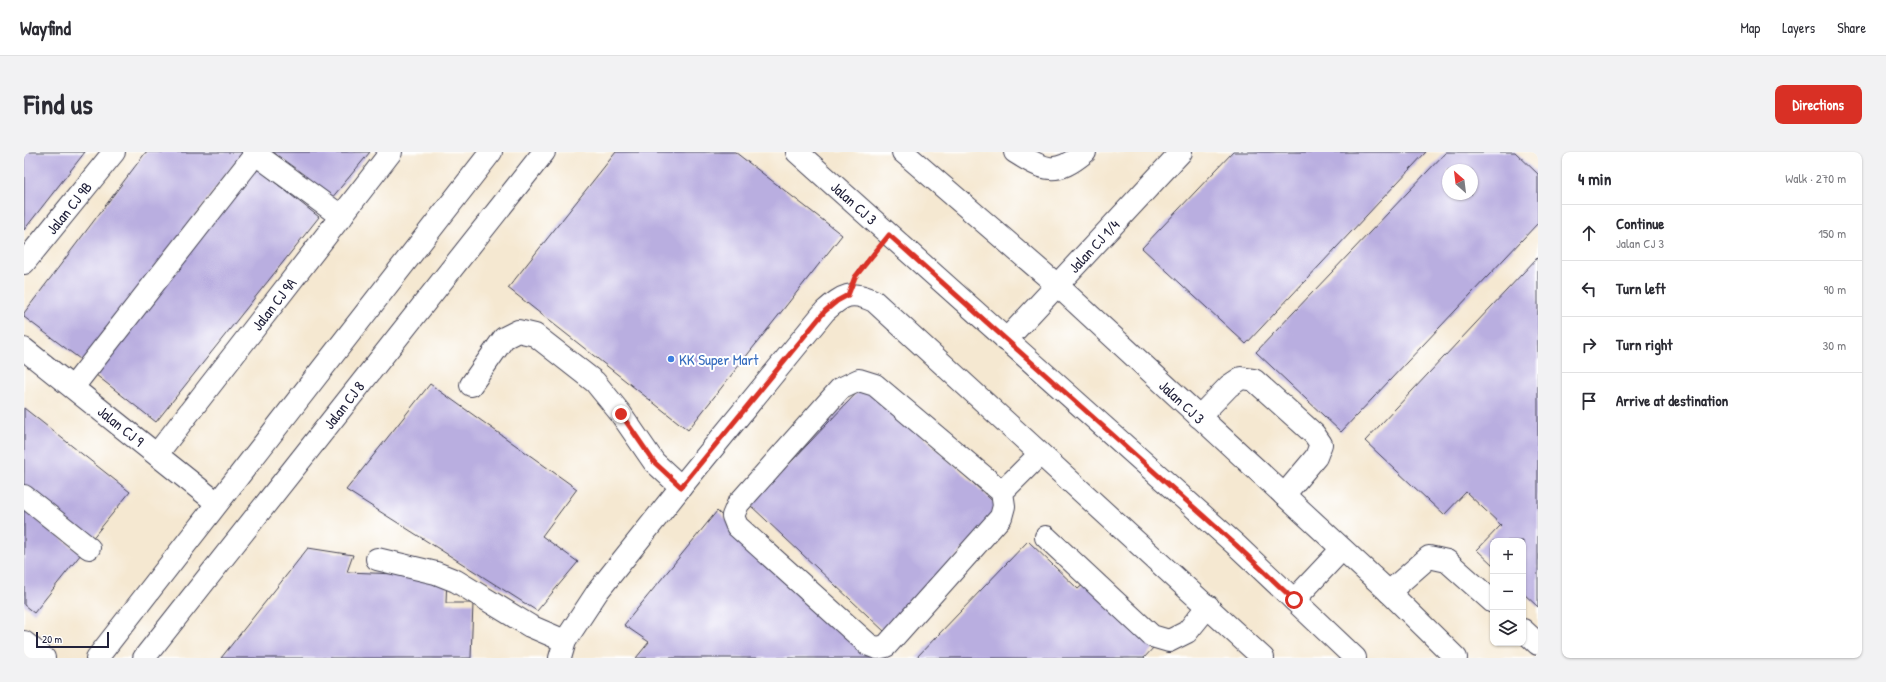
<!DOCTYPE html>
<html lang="en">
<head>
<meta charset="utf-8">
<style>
  body { margin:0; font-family:"Patrick Hand",sans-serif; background:#f2f2f3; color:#2b2b33 }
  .controls { position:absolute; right:12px; bottom:12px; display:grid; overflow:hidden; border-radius:8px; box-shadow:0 1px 3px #0004 }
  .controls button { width:36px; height:36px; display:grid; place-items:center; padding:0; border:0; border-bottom:1px solid #e1e1e2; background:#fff; color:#2b2b33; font:20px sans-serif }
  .compass { position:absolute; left:1418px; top:12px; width:36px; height:36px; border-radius:50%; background:#fff; box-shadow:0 1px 3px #0004; rotate:332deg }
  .scale { position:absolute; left:12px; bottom:10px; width:73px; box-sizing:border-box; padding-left:4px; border:2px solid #22223b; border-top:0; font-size:11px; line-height:14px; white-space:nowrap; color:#22223b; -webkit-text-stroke:3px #fff; paint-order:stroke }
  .stop { position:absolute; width:12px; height:12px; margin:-9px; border:3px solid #d93025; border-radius:50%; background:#fff }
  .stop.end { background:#d93025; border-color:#fff; box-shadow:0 1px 4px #0008 }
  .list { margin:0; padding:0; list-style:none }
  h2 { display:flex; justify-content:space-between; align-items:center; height:52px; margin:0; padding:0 16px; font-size:17px }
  h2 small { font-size:13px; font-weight:400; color:#7c7c81 }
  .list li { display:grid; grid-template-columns:26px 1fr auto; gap:12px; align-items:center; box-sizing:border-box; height:56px; padding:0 16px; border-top:1px solid #e1e1e2 }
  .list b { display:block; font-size:15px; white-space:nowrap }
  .list p { margin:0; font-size:13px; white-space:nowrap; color:#7c7c81 }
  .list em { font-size:13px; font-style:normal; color:#7c7c81 }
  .icon { flex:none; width:22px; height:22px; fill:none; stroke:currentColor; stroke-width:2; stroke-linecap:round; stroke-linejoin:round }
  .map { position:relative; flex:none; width:1514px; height:506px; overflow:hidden; border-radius:8px }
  header { display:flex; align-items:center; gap:24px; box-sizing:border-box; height:56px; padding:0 20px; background:#fff; border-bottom:1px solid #e1e1e2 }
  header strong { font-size:19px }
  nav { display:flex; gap:22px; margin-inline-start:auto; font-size:14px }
  .intro { display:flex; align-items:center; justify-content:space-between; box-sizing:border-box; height:96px; padding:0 24px }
  h1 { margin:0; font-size:28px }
  .button { padding:10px 18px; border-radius:8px; background:#d93025; color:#fff; font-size:14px; font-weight:700 }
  main { display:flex; gap:24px; padding:0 24px }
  aside { flex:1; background:#fff; border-radius:8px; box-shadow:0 1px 3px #0004 }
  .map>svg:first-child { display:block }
  .building { fill:#b9aee0; fill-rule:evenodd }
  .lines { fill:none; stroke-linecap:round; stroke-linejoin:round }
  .minor-casing { stroke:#424052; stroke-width:24 }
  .path { stroke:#424052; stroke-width:2.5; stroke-dasharray:3 3; stroke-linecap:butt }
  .minor { stroke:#fff; stroke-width:22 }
  .route { stroke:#d93025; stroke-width:5 }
  .shop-dot { fill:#3f7fe0; stroke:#fff; stroke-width:1.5 }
  .labels { text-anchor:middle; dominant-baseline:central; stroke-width:4; stroke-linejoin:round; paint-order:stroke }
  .street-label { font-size:15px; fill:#22223b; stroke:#fff }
  .shop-label { font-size:15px; fill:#366cbe; stroke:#fff; text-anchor:start }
</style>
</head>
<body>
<header>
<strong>Wayfind</strong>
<nav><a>Map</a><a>Layers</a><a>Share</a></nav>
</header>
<div class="intro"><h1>Find us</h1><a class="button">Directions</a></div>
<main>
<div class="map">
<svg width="1514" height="506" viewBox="0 0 1514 506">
  <rect width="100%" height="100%" fill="#fff"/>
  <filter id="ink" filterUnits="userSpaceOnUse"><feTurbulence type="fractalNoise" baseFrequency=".025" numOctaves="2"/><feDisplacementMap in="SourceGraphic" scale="8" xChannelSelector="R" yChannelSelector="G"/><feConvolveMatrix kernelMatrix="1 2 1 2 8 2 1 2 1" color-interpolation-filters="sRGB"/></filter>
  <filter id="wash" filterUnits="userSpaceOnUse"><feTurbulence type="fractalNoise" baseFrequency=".012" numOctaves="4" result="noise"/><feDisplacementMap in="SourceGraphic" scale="16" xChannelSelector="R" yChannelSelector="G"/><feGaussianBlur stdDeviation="0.9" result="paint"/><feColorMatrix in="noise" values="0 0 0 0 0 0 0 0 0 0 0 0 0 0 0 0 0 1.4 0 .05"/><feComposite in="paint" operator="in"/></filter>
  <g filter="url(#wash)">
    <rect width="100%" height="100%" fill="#f5e8d1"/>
    <g id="blocks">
      <g class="building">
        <polygon points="0,0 61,0 0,78"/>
        <polygon points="122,0 219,0 60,210 0,165 0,161"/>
        <polygon points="249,0 346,0 307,47"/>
        <polygon points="592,0 711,0 818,83 664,278 484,136"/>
        <polygon points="1209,0 1402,0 1222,192 1118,96"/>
        <path d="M 1422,0 L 1491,0 L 1514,22 L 1514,71 L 1317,280 L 1232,200 ZM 1424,18 L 1448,18 L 1448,42 L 1424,42 Z"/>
        <polygon points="230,14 295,65 132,270 67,219"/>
        <polygon points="1514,105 1514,455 1499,441 1499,389 1469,389 1469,413 1453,398 1477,373 1442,340 1420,363 1341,289"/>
        <polygon points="842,231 977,357 861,480 726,353"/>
        <polygon points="406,232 553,337 518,384 554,410 513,459 322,338"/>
        <polygon points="0,256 106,340 67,388 0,335"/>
        <polygon points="0,357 57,402 10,461 0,453"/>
        <polygon points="693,359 849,505 849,506 612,506 625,490 600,473"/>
        <polygon points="1004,389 1054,437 1062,430 1130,495 1120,506 892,506"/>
        <polygon points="284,396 329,403 323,420 423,424 422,451 449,451 447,506 197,506"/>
      </g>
    </g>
  </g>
  <g filter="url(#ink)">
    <use href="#blocks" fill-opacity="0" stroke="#424052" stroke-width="1"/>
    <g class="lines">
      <defs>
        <g id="minor">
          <polyline points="229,0 318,65"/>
          <polyline points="773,0 1212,393 1331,506"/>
          <polyline points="879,0 1033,133 1365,440 1432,506"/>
          <path d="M 991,0 C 1021,19 1032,24 1061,0"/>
          <polyline points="0,111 90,0"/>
          <polyline points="982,188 1157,0"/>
          <polyline points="0,197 193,351"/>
          <polyline points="447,233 480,186 494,179 511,183 571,230 597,262 630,310 657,335"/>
          <polyline points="49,235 233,0"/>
          <polyline points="1175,265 1205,234 1217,226 1230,228 1290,282 1297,292 1292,305 1260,343"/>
          <polyline points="133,302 367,0"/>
          <polyline points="978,340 851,233 835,228 816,237 714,352 709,364 713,374 845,493 853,496 862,494 977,365 980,354 978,340 1016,302"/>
          <polyline points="0,344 65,396"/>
          <polyline points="1022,385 1128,484 1145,489 1163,480 1184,454"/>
          <polyline points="353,407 412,421 432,429 506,474 541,489"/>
          <polyline points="1365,440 1405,405 1423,409 1469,450"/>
          <polyline points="1270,448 1318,397"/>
          <polyline points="1499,478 1514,492"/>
          <polyline points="0,490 20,506"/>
          <polyline points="73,506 467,0"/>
          <polyline points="120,506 520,0"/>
          <path d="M 536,506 L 541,489 L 574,439 L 657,335 L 801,159 C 819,143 827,138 850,149 L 1239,506"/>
        </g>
      </defs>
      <use href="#minor" class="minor-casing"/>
      <polyline class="path" points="834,121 851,100"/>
      <use href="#minor" class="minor"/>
    </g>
  </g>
  <g class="lines" filter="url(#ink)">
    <polyline class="route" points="597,262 630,310 657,335 801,159 813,149 824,143 831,125 865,83 1212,393 1270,448"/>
  </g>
  <circle class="shop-dot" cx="647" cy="207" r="4"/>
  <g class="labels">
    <g class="street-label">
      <text transform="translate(830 51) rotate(42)">Jalan CJ 3</text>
      <text transform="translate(45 56) rotate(-51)">Jalan CJ 9B</text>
      <text transform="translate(1070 94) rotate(-47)">Jalan CJ 1/4</text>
      <text transform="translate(250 152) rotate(-52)">Jalan CJ 9A</text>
      <text transform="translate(1158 250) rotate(43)">Jalan CJ 3</text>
      <text transform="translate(320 253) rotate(-52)">Jalan CJ 8</text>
      <text transform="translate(97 274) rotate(39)">Jalan CJ 9</text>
    </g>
    <g class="shop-label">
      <text x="655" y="207">KK Super Mart</text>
    </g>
  </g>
</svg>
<div class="controls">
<button>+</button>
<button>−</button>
<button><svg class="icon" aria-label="layers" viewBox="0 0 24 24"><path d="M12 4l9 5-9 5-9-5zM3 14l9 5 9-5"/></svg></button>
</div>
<svg class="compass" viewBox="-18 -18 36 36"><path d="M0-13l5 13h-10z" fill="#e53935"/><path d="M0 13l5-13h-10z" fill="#7c7c81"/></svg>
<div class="scale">20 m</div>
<div class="stop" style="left:1270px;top:448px"></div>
<div class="stop end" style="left:597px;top:262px"></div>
</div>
<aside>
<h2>4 min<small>Walk · 270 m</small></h2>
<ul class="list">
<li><svg class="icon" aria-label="ahead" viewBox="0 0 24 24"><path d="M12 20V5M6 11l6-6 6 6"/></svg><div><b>Continue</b><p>Jalan CJ 3</p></div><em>150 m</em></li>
<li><svg class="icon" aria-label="left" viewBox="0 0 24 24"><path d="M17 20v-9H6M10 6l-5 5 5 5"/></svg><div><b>Turn left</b></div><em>90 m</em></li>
<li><svg class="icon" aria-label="right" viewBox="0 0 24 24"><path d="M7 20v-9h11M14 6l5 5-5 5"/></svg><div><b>Turn right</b></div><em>30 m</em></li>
<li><svg class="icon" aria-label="arrive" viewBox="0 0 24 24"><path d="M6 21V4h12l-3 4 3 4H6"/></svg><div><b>Arrive at destination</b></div></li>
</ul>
</aside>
</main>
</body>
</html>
